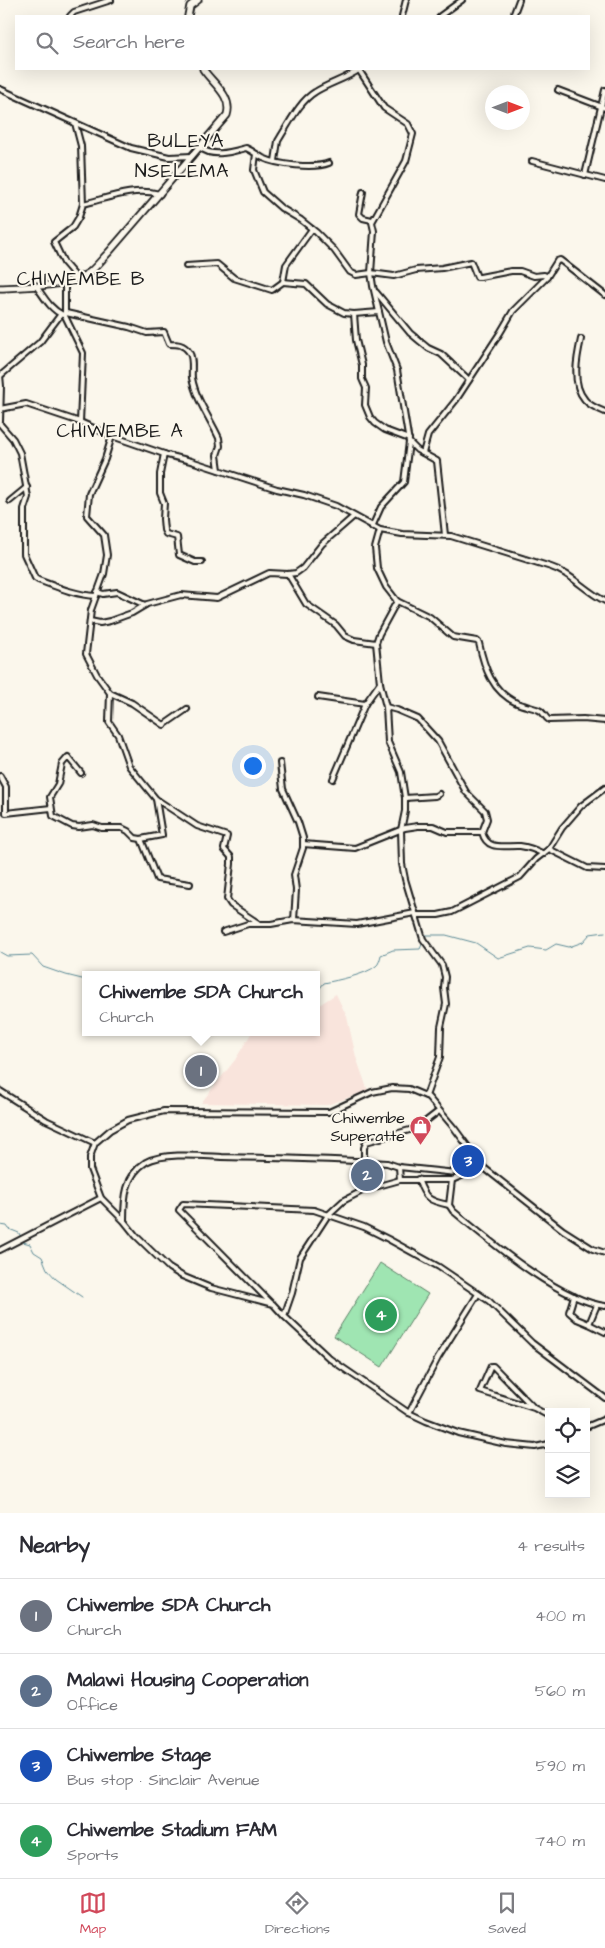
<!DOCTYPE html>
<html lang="en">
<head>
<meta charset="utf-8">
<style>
  body { margin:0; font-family:"Architects Daughter",sans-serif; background:#f7f7f7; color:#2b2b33 }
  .controls { position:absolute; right:15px; bottom:15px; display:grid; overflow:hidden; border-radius:0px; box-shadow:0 5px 20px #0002 }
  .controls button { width:45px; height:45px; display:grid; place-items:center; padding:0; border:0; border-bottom:1px solid #e1e1e2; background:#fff; color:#2b2b33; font:25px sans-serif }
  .compass { position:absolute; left:485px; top:85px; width:45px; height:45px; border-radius:50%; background:#fff; box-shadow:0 5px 20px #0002; rotate:90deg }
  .you { position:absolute; left:252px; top:765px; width:18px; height:18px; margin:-12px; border:4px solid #fff; border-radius:50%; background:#1a73e8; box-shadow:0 0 0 8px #1a73e833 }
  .badge { display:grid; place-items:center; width:32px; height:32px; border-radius:50%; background:#d1495b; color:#fff; font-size:16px; font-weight:700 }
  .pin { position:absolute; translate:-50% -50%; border:2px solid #fff; box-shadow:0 1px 5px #0006 }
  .popup { position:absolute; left:82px; top:971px; width:238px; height:65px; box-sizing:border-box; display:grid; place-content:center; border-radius:0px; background:#fff; filter:drop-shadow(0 1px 4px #0005); font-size:16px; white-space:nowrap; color:#7c7c81 }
  .popup b { font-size:19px; color:#2b2b33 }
  .popup::after { content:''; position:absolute; left:50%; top:100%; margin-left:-10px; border:10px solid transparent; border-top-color:#fff }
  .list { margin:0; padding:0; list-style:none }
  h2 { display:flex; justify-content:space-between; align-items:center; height:65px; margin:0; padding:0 20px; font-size:21px }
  h2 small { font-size:16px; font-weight:400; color:#7c7c81 }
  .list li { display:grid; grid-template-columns:32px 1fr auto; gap:15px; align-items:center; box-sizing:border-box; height:75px; padding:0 20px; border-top:1px solid #e1e1e2 }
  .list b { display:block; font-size:19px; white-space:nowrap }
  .list p { margin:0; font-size:16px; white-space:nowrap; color:#7c7c81 }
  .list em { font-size:16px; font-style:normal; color:#7c7c81 }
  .icon { flex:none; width:28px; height:28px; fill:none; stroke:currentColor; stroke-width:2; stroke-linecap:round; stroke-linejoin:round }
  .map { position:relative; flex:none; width:605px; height:1513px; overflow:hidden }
  .search { position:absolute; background:#fff; box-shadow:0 5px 20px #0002; left:15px; right:15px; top:15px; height:55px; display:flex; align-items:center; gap:12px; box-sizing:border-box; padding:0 18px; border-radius:0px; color:#7c7c81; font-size:19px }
  .sheet { height:365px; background:#fff }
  nav { display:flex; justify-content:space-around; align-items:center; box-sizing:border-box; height:70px; border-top:1px solid #e1e1e2; background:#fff; font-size:14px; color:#7c7c81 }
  nav a { display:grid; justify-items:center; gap:2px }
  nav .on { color:#d1495b }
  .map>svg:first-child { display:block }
  .built { fill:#f9e4dc }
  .green { fill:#9fe5b2; stroke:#5e8067 }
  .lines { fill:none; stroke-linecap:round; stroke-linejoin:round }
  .stream { stroke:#5c8a96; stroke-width:1 }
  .street-casing { stroke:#1c1c1c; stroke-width:8 }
  .secondary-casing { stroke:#1c1c1c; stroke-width:9 }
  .street { stroke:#fbf7ec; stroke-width:4 }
  .secondary { stroke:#fbf7ec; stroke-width:5.5 }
  .labels { text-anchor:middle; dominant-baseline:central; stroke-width:4; stroke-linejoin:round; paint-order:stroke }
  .poi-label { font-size:16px; fill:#1c1c1c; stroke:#fbf7ec; text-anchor:end }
  .quarter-label { font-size:19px; letter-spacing:1px; fill:#1c1c1c; stroke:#fbf7ec }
</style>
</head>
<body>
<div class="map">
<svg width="605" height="1513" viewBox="0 0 605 1513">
  <rect width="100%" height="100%" fill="#fbf7ec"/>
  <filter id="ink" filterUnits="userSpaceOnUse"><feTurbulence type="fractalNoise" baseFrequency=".02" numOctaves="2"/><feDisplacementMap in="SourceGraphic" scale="10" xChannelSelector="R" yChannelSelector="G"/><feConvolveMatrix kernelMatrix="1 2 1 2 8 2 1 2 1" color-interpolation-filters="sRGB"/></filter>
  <g filter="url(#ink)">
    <polygon class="built" points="336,994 347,1017 356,1057 368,1091 327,1105 201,1103 235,1060 252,1032 316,1032 316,1007"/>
    <polygon class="green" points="380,1263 428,1294 382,1367 334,1336"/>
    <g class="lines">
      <g class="stream">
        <polyline points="0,952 7,956 32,955 43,967 66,975 86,980"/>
        <path d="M 316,993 L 324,983 C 338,980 365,975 376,966 C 379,964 380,959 381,955 L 393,950 L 420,949 L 426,935 L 446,935 L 476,943 L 498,958 L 530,948 L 546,950 L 556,944 L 569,947 L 583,942 L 590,934 L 605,932"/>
        <polyline points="0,1225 7,1226 9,1229 19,1233 23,1242 30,1244 34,1252 42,1257 47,1269 56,1279 82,1297"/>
      </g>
      <defs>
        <g id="street">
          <polyline points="70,16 74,12 111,0"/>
          <polyline points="402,16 406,0"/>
          <polyline points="440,16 462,0"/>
          <polyline points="513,16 519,0"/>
          <polyline points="359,70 384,108 408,124 413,134 406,161 372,222 374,231 371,273 373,286 386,342 397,370 409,442 404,482 381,507 372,527"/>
          <polyline points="0,89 131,148 169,157 192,156"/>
          <polyline points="558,90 605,108"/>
          <polyline points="75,123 81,146 83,204 79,217 73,227 54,242 64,263 77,278"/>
          <path d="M 199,147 C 213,158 231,152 246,148 C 253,151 257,155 263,158 C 278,165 314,169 329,163"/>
          <polyline points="256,154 254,170 263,192 281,208 301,220 316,232 334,250 350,272 356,275 371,273 394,276 416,270 442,268 471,262 477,277 480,277 511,271 520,271 534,276 544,275 547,277"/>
          <path d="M 275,161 L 278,141 L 281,136 C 290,122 300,101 315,92 C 329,83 346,79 360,69"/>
          <polyline points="532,161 605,180"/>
          <polyline points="585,175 605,90"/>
          <polyline points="363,192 359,214 363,218 372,220"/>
          <path d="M 83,204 C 108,198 133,187 160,194"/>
          <polyline points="186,266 217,264 234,278 272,290 283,282 286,265 312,229"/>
          <polyline points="65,281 65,316 83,353 80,422"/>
          <polyline points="283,282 306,284 327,304 344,313 354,314 379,312"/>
          <path d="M 36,286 C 44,297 50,309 63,315"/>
          <polyline points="376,292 410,333 428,348 441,354 469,380"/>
          <path d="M 66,313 L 129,327 L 147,333 L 164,332 L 169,344 C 177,344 184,344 189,352 C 194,359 191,370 192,378 C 196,400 210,418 219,438 L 220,446 L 217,455 L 219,470"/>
          <polyline points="354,314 356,340 362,365 362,379 366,388 365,405 370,417 375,423 385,430 409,439"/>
          <path d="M 581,339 C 577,357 571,384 585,400 C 590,406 598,409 605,412"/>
          <polyline points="0,375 1,386 0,422"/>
          <polyline points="0,376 40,342 61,314"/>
          <path d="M 0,409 L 26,404 L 80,422 L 112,436 L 167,455 L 191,461 L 277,489 L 304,495 L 336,506 L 380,530 L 402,534 L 451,536 L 551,567 C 571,573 586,592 605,601"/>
          <path d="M 0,424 L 13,439 L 20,453 L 28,497 L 24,509 L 24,554 L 35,578 L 38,580 C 57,587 76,595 96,596"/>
          <polyline points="112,436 105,459 89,494 87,516 104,535 107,555 104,574 91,610 86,654 97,675 110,693 109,722 118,735 129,766 156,799 162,835 141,839"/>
          <polyline points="409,442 417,450 437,461 445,535"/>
          <polyline points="423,453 428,435 456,400 500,333 513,311 547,277 557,261 560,260 605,295"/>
          <polyline points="164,454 160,474 160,493 164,503 163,519 164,530 166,534 177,537 179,555 195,562 202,562"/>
          <polyline points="10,501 27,487"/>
          <path d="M 380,530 L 375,548 L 377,568 L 386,587 L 397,601 L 430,617 L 453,637 L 477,641 L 479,643 C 484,667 492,692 517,703 C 524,706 532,707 539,710 C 544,712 545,718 549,720 L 583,719 L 605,721"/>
          <polyline points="288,574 306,604 336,625 345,636 354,640 376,643"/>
          <polyline points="97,592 103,594 117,592 145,605"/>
          <polyline points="397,601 379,634 376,643 380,683 386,707 388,742 401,772 405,798 405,811 401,830 402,864 405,879 423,939 442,965 445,977 444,988 446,1004 441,1027 440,1057 426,1096"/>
          <polyline points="90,621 100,623 110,621 132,613 147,604 181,595 217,598 269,573 288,574 296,573 303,568 322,544 353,517"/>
          <polyline points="110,693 132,703 164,725 187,709"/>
          <polyline points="318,697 365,704"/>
          <path d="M 386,707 L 397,710 L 418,719 L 438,741 L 466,792 L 485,811 L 487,819 L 482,832 C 487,852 505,845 520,846 C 528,847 536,850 544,854"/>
          <polyline points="280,763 283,789 298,822 303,838 303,848 294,875 296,890 294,920"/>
          <polyline points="81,773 68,757 62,764 58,784 50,797 53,816 72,826 79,827 93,825 102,828 122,828 128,831 135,838 141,839 157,879 190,884"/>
          <polyline points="0,776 6,787 6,813 51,808"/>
          <polyline points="333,779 365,704 380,683"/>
          <polyline points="405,798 435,796 439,794"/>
          <polyline points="156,799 197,826 227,836 224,849 231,857 231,864 227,899 231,905 258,923"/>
          <polyline points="303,844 355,848 405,828 418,826 433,826 447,832 482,832"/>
          <polyline points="549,849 587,868 605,869"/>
          <polyline points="416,915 438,915 452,912 520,877 536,859 549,849 562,828 581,806 605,788"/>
          <polyline points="223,932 248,924 271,924 293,920 357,924 415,913"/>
          <polyline points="0,1091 46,1120 95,1143"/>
          <polyline points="364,1162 364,1148 366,1142 417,1128 439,1111"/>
          <polyline points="399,1167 466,1174"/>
          <path d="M 418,1179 C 425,1199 429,1201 449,1205"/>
          <path d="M 452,1180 L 449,1205 L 453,1211 C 490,1241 558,1300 605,1306"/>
          <path d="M 124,1220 C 124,1199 125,1175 146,1162 C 164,1152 202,1156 222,1157 C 277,1158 332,1159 387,1163 L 399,1167 L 400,1180"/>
          <polyline points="0,1250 101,1198"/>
          <polyline points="574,1296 569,1312 577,1319 589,1324 597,1305"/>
          <polyline points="271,1303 179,1210 183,1204 314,1210 364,1227 388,1239 439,1267 489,1301 532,1343 605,1398"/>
          <polyline points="284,1316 292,1293 300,1258 328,1215 343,1201 364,1190 400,1180 452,1180 483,1167"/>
          <polyline points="589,1324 605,1332"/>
          <polyline points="534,1408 480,1391 491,1366 493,1366 534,1408 549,1416"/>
          <polyline points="409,1413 438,1358 478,1294"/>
          <polyline points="586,1427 605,1419"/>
          <polyline points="549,1444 535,1447 506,1444 458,1433 426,1421 409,1413 330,1359 284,1316 273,1304 211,1288 182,1276 169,1268 136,1236 124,1221 101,1198 90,1169 90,1157 95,1143 110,1130 128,1120 164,1111 329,1112 372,1092 392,1088 409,1089 428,1097 455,1129 483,1167 563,1230 593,1249 605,1253"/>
        </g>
        <g id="secondary">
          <polyline points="188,16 190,6 198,0"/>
          <path d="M 0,288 C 25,287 69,287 90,272 C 97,266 103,258 109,252 L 227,115 C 233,96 212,83 203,69"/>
        </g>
      </defs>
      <use href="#street" class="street-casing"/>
      <use href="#secondary" class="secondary-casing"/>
      <use href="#street" class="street"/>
      <use href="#secondary" class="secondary"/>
    </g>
  </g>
  <defs>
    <symbol id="shop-pin" viewBox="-11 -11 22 30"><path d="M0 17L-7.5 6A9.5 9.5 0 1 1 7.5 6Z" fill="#d1495b" stroke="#fbf7ec"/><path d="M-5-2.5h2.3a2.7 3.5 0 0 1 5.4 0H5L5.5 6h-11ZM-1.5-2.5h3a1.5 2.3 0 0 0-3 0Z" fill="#fff"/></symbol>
  </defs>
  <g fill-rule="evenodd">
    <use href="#shop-pin" x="408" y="1114" width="25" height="34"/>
  </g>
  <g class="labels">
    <g class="poi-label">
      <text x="405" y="1118">Chiwembe<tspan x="405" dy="18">Superatte</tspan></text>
    </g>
    <g class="quarter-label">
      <text x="186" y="141">BULEYA</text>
      <text x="182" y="171">NSELEMA</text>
      <text x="81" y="279">CHIWEMBE B</text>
      <text x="120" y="431">CHIWEMBE A</text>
    </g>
  </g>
</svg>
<div class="controls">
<button><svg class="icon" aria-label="locate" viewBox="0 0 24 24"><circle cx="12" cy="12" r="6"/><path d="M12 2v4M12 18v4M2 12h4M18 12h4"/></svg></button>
<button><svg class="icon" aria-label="layers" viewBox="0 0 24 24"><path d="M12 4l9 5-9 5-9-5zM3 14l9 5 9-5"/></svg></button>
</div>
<svg class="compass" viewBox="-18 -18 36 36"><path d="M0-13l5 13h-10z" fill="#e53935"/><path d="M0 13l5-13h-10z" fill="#7c7c81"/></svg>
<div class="you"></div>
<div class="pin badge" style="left:201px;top:1071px;background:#6b7280">1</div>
<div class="popup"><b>Chiwembe SDA Church</b>Church</div>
<div class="pin badge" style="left:367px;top:1175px;background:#5c6f8a">2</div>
<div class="pin badge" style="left:468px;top:1161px;background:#1a4fb4">3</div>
<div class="pin badge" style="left:381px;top:1315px;background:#2e9e5b">4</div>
<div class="search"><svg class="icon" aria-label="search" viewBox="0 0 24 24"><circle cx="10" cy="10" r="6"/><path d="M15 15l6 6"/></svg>Search here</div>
</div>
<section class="sheet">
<h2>Nearby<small>4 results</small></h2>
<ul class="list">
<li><span class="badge" style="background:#6b7280">1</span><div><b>Chiwembe SDA Church</b><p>Church</p></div><em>400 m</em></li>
<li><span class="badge" style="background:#5c6f8a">2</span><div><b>Malawi Housing Cooperation</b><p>Office</p></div><em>560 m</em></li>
<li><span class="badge" style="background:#1a4fb4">3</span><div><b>Chiwembe Stage</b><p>Bus stop · Sinclair Avenue</p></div><em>590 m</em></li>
<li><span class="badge" style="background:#2e9e5b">4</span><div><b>Chiwembe Stadium FAM</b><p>Sports</p></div><em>740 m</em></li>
</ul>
</section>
<nav>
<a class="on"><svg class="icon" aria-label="map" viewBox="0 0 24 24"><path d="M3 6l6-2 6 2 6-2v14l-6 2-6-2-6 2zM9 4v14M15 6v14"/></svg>Map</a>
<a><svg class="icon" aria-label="directions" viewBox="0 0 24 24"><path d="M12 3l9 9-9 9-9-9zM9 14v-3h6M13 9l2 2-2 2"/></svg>Directions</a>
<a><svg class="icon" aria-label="saved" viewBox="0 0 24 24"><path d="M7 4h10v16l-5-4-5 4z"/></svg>Saved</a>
</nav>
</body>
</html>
